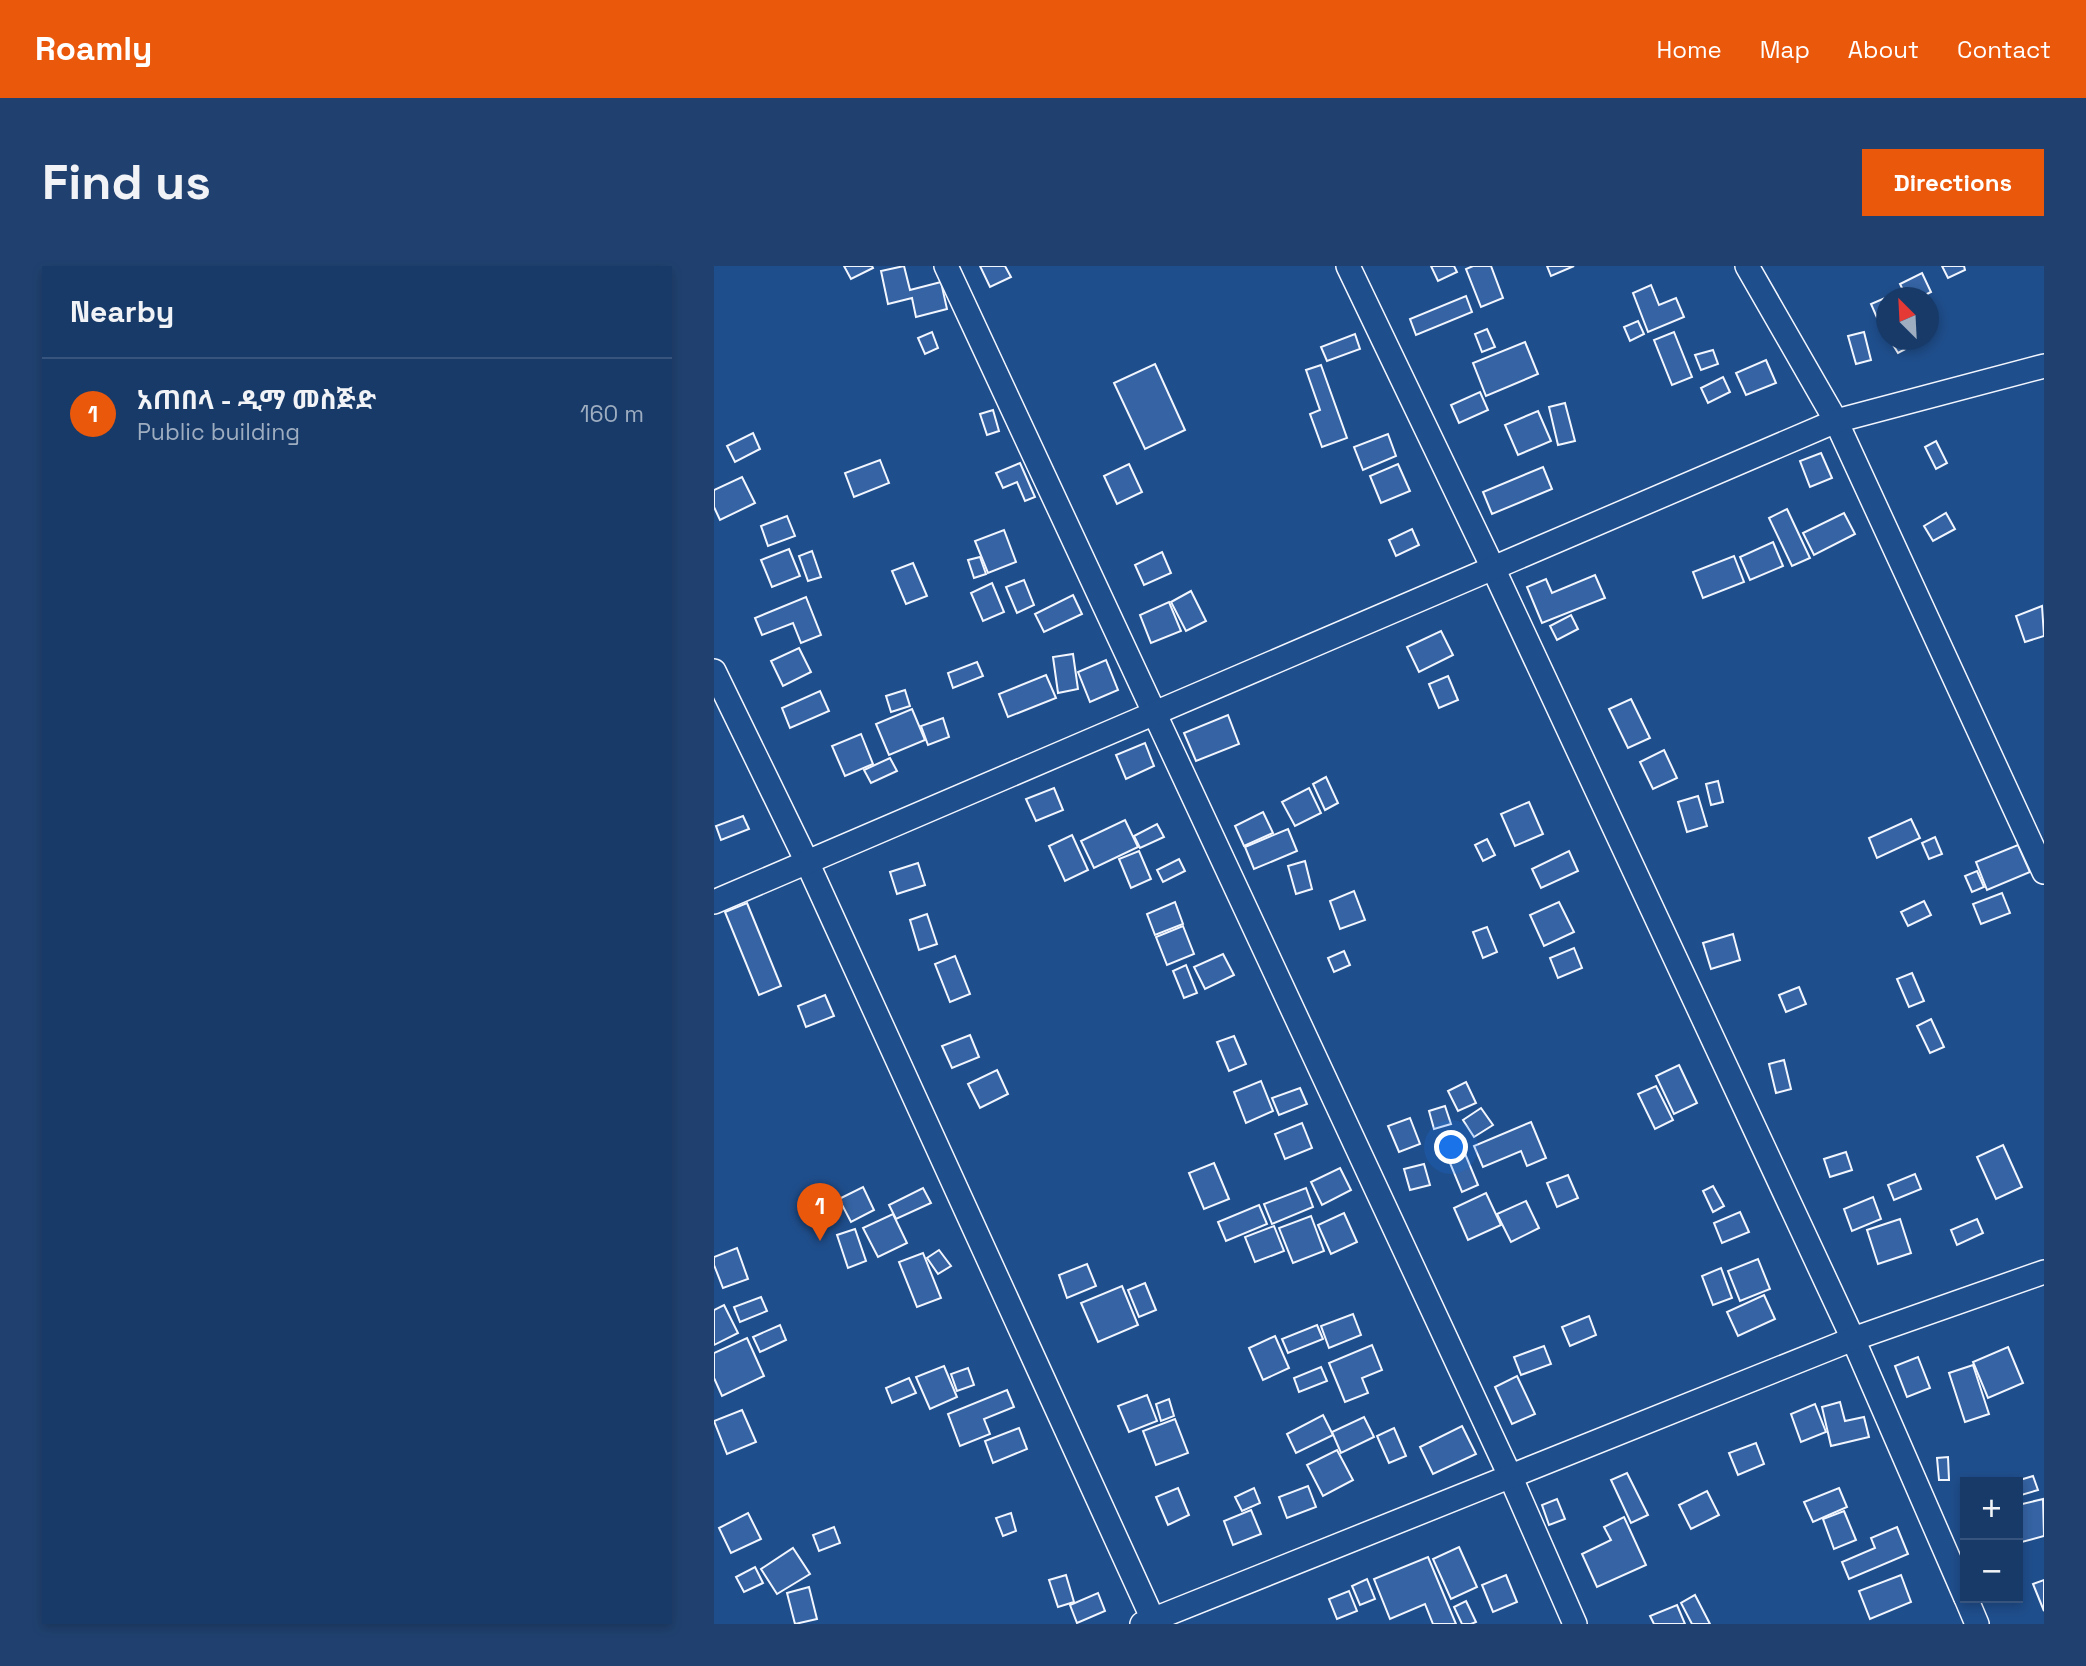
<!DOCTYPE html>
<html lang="en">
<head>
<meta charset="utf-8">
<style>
  body { margin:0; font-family:"Space Grotesk","Noto Sans Ethiopic",sans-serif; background:#20416f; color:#f1f3f6 }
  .controls { position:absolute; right:21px; bottom:21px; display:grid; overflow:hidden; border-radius:0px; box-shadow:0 4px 10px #0003 }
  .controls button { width:63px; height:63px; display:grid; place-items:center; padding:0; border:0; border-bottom:2px solid #36547d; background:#173a69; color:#f1f3f6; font:35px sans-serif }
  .compass { position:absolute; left:1162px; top:21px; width:63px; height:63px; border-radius:50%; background:#173a69; box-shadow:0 4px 10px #0003; rotate:336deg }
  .you { position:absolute; left:738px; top:882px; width:24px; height:24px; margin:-18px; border:5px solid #fff; border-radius:50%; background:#1a73e8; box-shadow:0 0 0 10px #1a73e833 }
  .badge { display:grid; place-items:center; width:46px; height:46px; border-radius:50%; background:#ea580c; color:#fff; font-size:23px; font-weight:700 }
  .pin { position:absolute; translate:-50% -58px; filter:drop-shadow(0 2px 4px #0008) }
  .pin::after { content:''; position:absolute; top:37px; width:24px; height:21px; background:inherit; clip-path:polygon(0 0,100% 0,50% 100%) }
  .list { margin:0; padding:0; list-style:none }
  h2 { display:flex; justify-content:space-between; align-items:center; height:91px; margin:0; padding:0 28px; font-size:30px }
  h2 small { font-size:23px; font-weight:400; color:#9eadc0 }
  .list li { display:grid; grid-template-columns:46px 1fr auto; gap:21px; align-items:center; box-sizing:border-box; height:112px; padding:0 28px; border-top:2px solid #36547d }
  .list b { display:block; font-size:26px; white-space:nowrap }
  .list p { margin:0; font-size:23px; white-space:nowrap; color:#9eadc0 }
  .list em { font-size:23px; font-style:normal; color:#9eadc0 }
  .map { position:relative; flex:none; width:1330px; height:1358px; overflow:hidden; border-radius:0px }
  header { display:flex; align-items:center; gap:42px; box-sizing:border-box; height:98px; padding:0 35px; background:#ea580c; color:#fff }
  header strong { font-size:33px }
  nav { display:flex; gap:38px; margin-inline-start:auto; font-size:24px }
  .intro { display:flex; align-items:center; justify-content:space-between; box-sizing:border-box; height:168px; padding:0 42px }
  h1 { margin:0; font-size:49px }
  .button { padding:18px 32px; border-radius:0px; background:#ea580c; color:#fff; font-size:24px; font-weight:700 }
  main { display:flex; gap:42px; padding:0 42px }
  aside { flex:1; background:#173a69; border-radius:0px; box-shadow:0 4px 10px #0003 }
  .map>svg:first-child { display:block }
  .building { fill:#3563a3; stroke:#f2f6ff; stroke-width:2 }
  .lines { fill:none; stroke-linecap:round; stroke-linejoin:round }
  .street-casing { stroke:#f2f6ff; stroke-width:26 }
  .street { stroke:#1f4e8c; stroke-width:23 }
</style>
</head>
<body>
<header>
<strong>Roamly</strong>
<nav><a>Home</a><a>Map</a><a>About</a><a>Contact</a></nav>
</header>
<div class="intro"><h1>Find us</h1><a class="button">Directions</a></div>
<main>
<aside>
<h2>Nearby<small></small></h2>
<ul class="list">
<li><span class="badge">1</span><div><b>አጠበላ - ዲማ መስጅድ</b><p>Public building</p></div><em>160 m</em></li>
</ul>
</aside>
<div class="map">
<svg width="1330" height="1358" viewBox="0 0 1330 1358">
  <rect width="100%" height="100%" fill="#1f4e8c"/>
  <g class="building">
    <polygon points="130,0 158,0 159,2 137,13"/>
    <polygon points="190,0 196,24 227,16 233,43 202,51 198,32 174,38 167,5"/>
    <polygon points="266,0 291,0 297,11 276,21"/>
    <polygon points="717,0 740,0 743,6 724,15"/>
    <polygon points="759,0 777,0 789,32 767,41 752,3"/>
    <polygon points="833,0 860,0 837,10"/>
    <polygon points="1228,0 1250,0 1251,4 1234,12"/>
    <polygon points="1208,7 1217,26 1205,32 1193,32 1186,18"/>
    <polygon points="937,19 945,39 962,32 970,51 934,66 919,27"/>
    <polygon points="1185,26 1188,32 1172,32 1172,50 1164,54 1157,38"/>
    <polygon points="752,30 758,46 702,69 696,53"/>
    <polygon points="924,55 930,68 916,75 910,61"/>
    <polygon points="773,63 781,81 768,86 761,68"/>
    <polygon points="218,66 224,82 211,88 204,72"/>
    <polygon points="960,66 978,111 958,119 940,74"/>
    <polygon points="1150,66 1157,94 1142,98 1134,70"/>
    <polygon points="641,68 646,83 613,95 607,81"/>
    <polygon points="1176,74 1196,74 1199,79 1184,87"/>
    <polygon points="811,76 824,108 772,130 759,97"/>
    <polygon points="999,84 1004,98 987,104 981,89"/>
    <polygon points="1052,94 1062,117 1032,129 1022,107"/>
    <polygon points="441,98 471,164 431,183 400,117"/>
    <polygon points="607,99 633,172 608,181 596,148 606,144 592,104"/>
    <polygon points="1009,111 1016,126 994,137 987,122"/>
    <polygon points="766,126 774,144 745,157 737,139"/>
    <polygon points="851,137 861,175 844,179 835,141"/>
    <polygon points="279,144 285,165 273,169 266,148"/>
    <polygon points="824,145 837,175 804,189 791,159"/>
    <polygon points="39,167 46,183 21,196 13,180"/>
    <polygon points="674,168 682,190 649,204 640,181"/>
    <polygon points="1222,175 1233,197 1222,203 1211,181"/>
    <polygon points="1107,187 1118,212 1096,221 1086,195"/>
    <polygon points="166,194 175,217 140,231 131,207"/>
    <polygon points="306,197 321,231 311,235 303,216 289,222 282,207"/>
    <polygon points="415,198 428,226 403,238 390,210"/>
    <polygon points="684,198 696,225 667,237 656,210"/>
    <polygon points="829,201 838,223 778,248 769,226"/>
    <polygon points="28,211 41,237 6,254 0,241 0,224"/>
    <polygon points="1073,243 1096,292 1078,300 1055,252"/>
    <polygon points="1130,247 1141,268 1100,289 1089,267"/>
    <polygon points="1232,247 1241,263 1219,275 1210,260"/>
    <polygon points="73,250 81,270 54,280 47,260"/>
    <polygon points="698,263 705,279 682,290 675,274"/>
    <polygon points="290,264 302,296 274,307 261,275"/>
    <polygon points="1059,276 1069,300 1036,314 1026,291"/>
    <polygon points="75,283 86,310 58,321 47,294"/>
    <polygon points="98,285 107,311 94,315 85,290"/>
    <polygon points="448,286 457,307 430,319 421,299"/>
    <polygon points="1020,290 1030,316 989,332 979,306"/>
    <polygon points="266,291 272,308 260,312 254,294"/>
    <polygon points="199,297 213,330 192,338 178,305"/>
    <polygon points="881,309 891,332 828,357 813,321 832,313 838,327"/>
    <polygon points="310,314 320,339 303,347 292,321"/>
    <polygon points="278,317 290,346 269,355 257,327"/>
    <polygon points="477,325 492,355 472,365 457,336"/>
    <polygon points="359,329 368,348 330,366 321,348"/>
    <polygon points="92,331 107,369 87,377 79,357 48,369 41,352"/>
    <polygon points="455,336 467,365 437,377 426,349"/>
    <polygon points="1328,340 1330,370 1311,376 1302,350"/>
    <polygon points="857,349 864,363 843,374 836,360"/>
    <polygon points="727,365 739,389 705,406 693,381"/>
    <polygon points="85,382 97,406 69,420 57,395"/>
    <polygon points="359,388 364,423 344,427 339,391"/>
    <polygon points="392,394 404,424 376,436 364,406"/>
    <polygon points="263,396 269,410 239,422 234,407"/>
    <polygon points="332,409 342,432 294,451 285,428"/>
    <polygon points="734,410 744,434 725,442 715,418"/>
    <polygon points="191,424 196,440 177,446 172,430"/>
    <polygon points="106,425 115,445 76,462 68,442"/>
    <polygon points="917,433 936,472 914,482 895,443"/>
    <polygon points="198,443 211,474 175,489 162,458"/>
    <polygon points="514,449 525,478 482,495 470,467"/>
    <polygon points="229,452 235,471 214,479 207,460"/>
    <polygon points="147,468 159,498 131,510 118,480"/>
    <polygon points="431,477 440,500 412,513 402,489"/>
    <polygon points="950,484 963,512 939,523 926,496"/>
    <polygon points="176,492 183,505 157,517 150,504"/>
    <polygon points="612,511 624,537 611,544 599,518"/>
    <polygon points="1004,515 1009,536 997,539 992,518"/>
    <polygon points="340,522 349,544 322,555 312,533"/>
    <polygon points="595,522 607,547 581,560 568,536"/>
    <polygon points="984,530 993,560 973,566 964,536"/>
    <polygon points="815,536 829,568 801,580 787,548"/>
    <polygon points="549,546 559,567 530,580 521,560"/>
    <polygon points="29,550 35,563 7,574 2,560"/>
    <polygon points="1197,553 1206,572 1163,592 1155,572"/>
    <polygon points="411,554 424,581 380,602 367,575"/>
    <polygon points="443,558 450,571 426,582 420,570"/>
    <polygon points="574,563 583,585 540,603 531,581"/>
    <polygon points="358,569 374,604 351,615 335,580"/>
    <polygon points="1221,571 1228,588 1215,593 1208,577"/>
    <polygon points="773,573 781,589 769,595 761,579"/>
    <polygon points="1304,579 1316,606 1273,624 1262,596"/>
    <polygon points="425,585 437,613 417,622 405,593"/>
    <polygon points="855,585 864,605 827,622 818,603"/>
    <polygon points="465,593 471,605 449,616 443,604"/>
    <polygon points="591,595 598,623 582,628 574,600"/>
    <polygon points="204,597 211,619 183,628 176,606"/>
    <polygon points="1263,605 1270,621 1258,626 1251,610"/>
    <polygon points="640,625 651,654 626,663 616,635"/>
    <polygon points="1288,627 1296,647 1267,658 1259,638"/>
    <polygon points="1210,635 1217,649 1194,660 1187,646"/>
    <polygon points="461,636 469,658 441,669 433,648"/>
    <polygon points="845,636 860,666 830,680 816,649"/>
    <polygon points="33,637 67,720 45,729 11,646"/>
    <polygon points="213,648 223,678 205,684 196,654"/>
    <polygon points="469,660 480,688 453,699 442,671"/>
    <polygon points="773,661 783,686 769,692 759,666"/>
    <polygon points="1019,668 1026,694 997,703 989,677"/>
    <polygon points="860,682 868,702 844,712 836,692"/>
    <polygon points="630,685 636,699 620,706 614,692"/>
    <polygon points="509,688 520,709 491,723 480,701"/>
    <polygon points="241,690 256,728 236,736 221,698"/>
    <polygon points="472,699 483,727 470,732 459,705"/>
    <polygon points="1198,707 1210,735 1195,741 1183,713"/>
    <polygon points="1085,721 1092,738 1072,746 1065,729"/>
    <polygon points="111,729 120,750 92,761 84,740"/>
    <polygon points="1217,753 1230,781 1216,787 1203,760"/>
    <polygon points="256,769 265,791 238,802 228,780"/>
    <polygon points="520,770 532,798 515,805 503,776"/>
    <polygon points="1070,794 1077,823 1062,827 1055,798"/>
    <polygon points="965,799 983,837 960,848 942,810"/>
    <polygon points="283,804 294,828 266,842 254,818"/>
    <polygon points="547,815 559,845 532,857 520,826"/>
    <polygon points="752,816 762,837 744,845 734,825"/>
    <polygon points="942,820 959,854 941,863 924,828"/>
    <polygon points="586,822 593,838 565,849 558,832"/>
    <polygon points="731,840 737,858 720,863 715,845"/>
    <polygon points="767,842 779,859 760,871 749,854"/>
    <polygon points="696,852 706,878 685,886 674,860"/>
    <polygon points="817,856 832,892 813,900 807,885 769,901 760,880"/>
    <polygon points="588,857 598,882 571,893 561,868"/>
    <polygon points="747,878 764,919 748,926 731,885"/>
    <polygon points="1289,879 1308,921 1282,933 1263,891"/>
    <polygon points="1132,886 1138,904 1116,911 1110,893"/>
    <polygon points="500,897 515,933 490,943 475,907"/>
    <polygon points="710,898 716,919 696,924 690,903"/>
    <polygon points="626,902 637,924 608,939 597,916"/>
    <polygon points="1201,908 1207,923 1180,934 1174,919"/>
    <polygon points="854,909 864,932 843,941 833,917"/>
    <polygon points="999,920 1010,940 999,946 989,925"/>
    <polygon points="149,921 160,944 137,956 125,933"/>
    <polygon points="209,922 217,937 182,953 175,939"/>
    <polygon points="592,922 599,941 558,958 550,938"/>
    <polygon points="772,927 787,959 754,974 740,942"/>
    <polygon points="1159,931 1167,953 1138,965 1130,943"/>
    <polygon points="812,935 825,962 797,976 783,948"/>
    <polygon points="545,939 553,958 512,975 504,956"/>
    <polygon points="1026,946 1035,966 1008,977 1000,957"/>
    <polygon points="630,947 643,976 617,988 604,959"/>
    <polygon points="179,948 193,977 164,991 149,962"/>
    <polygon points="597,950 610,985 579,997 565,962"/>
    <polygon points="1186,953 1197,987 1164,998 1153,964"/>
    <polygon points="1263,953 1269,967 1243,979 1237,964"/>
    <polygon points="560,960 570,985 541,996 531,971"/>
    <polygon points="141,963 152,995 134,1002 123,969"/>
    <polygon points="23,982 34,1013 9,1022 0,999 0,991"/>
    <polygon points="225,984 237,1000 224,1008 213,992"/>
    <polygon points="209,987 227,1032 203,1041 185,996"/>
    <polygon points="1044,993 1056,1023 1026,1035 1014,1005"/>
    <polygon points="373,998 382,1020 353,1032 345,1009"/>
    <polygon points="1007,1002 1018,1032 999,1039 988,1010"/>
    <polygon points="431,1017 442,1044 425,1051 414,1024"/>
    <polygon points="408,1020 424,1059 384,1076 367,1037"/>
    <polygon points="1050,1029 1061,1053 1024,1070 1013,1046"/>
    <polygon points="47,1031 53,1045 26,1056 20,1041"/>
    <polygon points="10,1039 24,1067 0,1079 0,1044"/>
    <polygon points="639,1048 647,1069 615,1082 607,1060"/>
    <polygon points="875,1050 882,1069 856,1080 848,1061"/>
    <polygon points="66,1059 72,1074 46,1086 39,1071"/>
    <polygon points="603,1059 609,1073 574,1087 568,1073"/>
    <polygon points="561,1070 575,1102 549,1114 535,1082"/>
    <polygon points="33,1072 50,1110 8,1130 0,1112 0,1087"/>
    <polygon points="658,1079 668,1104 648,1112 654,1127 631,1136 615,1097"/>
    <polygon points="830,1080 837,1098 807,1109 800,1091"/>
    <polygon points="1294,1081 1309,1117 1274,1132 1259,1096"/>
    <polygon points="1204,1091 1216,1122 1193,1131 1181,1100"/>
    <polygon points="1259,1099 1275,1148 1251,1156 1235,1107"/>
    <polygon points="230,1100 243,1131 216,1143 202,1111"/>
    <polygon points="607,1101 613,1115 585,1126 580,1112"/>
    <polygon points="254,1102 260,1119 243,1125 237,1108"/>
    <polygon points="803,1110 821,1148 798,1158 781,1121"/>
    <polygon points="195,1112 202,1127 178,1137 172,1122"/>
    <polygon points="293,1124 300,1141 270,1153 276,1168 246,1180 234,1148"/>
    <polygon points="433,1129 443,1155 415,1166 404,1140"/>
    <polygon points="455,1133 460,1150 447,1155 442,1138"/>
    <polygon points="1126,1136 1131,1155 1150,1151 1155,1171 1117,1180 1108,1141"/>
    <polygon points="1101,1138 1112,1166 1087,1176 1077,1148"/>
    <polygon points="28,1144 42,1176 13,1188 0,1155"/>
    <polygon points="609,1149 619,1169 582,1187 573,1168"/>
    <polygon points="650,1151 660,1171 627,1187 618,1166"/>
    <polygon points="461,1153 474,1187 442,1199 429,1165"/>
    <polygon points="748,1160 762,1188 719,1208 706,1181"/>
    <polygon points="305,1162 313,1183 279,1197 271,1175"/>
    <polygon points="680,1162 692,1190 675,1197 663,1170"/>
    <polygon points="1042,1177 1050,1198 1024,1209 1015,1187"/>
    <polygon points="623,1184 639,1214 609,1230 593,1199"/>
    <polygon points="1234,1191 1235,1214 1225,1214 1223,1192"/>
    <polygon points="913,1207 934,1249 917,1257 897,1214"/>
    <polygon points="1319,1210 1324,1224 1304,1230 1304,1216 1299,1216"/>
    <polygon points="594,1220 602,1241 573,1252 565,1231"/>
    <polygon points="464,1222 475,1249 454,1259 442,1231"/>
    <polygon points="540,1222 546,1237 528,1245 521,1231"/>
    <polygon points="1125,1222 1133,1241 1099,1256 1090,1236"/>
    <polygon points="993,1225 1005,1249 977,1263 965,1239"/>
    <polygon points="843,1233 851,1253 835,1259 828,1239"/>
    <polygon points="1329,1233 1330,1270 1304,1277 1304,1239"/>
    <polygon points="537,1244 547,1268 519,1279 510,1255"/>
    <polygon points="1130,1245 1142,1274 1120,1283 1109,1253"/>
    <polygon points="34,1247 47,1273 17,1287 5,1262"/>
    <polygon points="297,1247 302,1265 289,1270 282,1252"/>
    <polygon points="910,1251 932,1299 883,1321 868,1288 897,1274 890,1261"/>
    <polygon points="120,1261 126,1277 105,1285 99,1269"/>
    <polygon points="1183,1261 1194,1288 1135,1313 1128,1296 1161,1282 1157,1272"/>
    <polygon points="745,1281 763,1321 737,1333 719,1293"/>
    <polygon points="79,1282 96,1308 63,1328 47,1303"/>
    <polygon points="714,1291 742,1358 719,1358 711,1338 676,1353 660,1313"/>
    <polygon points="41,1301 49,1317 30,1326 22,1311"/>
    <polygon points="352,1309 360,1336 344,1341 335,1314"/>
    <polygon points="792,1309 803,1336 779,1346 768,1319"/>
    <polygon points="1187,1309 1197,1336 1156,1353 1145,1325"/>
    <polygon points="653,1313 661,1333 646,1339 638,1320"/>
    <polygon points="1330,1314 1330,1345 1319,1318"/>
    <polygon points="95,1321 103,1353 81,1358 73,1327"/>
    <polygon points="635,1325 643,1345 623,1353 615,1333"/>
    <polygon points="384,1327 391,1345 363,1357 356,1339"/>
    <polygon points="981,1329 996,1358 978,1358 967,1337"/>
    <polygon points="752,1335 762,1356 757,1358 748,1358 740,1341"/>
    <polygon points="963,1339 971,1358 940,1358 936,1350"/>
  </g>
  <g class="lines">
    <defs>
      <g id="street">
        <polyline points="232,0 797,1212 861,1358"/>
        <polyline points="634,0 779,302 1139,1073 1251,1330"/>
        <polyline points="1033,0 1122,155 1330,606"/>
        <polyline points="0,405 93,596 441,1358"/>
        <polyline points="0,636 1122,155 1330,100"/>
        <polyline points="1252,1332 1263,1358"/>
        <polyline points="428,1358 1139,1073 1330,1006"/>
      </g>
    </defs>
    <use href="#street" class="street-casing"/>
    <use href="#street" class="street"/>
  </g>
</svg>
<div class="controls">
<button>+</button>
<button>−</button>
</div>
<svg class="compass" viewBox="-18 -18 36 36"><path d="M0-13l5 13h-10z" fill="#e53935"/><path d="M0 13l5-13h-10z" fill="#9eadc0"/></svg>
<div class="you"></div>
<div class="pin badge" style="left:106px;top:975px">1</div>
</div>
</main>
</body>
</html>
